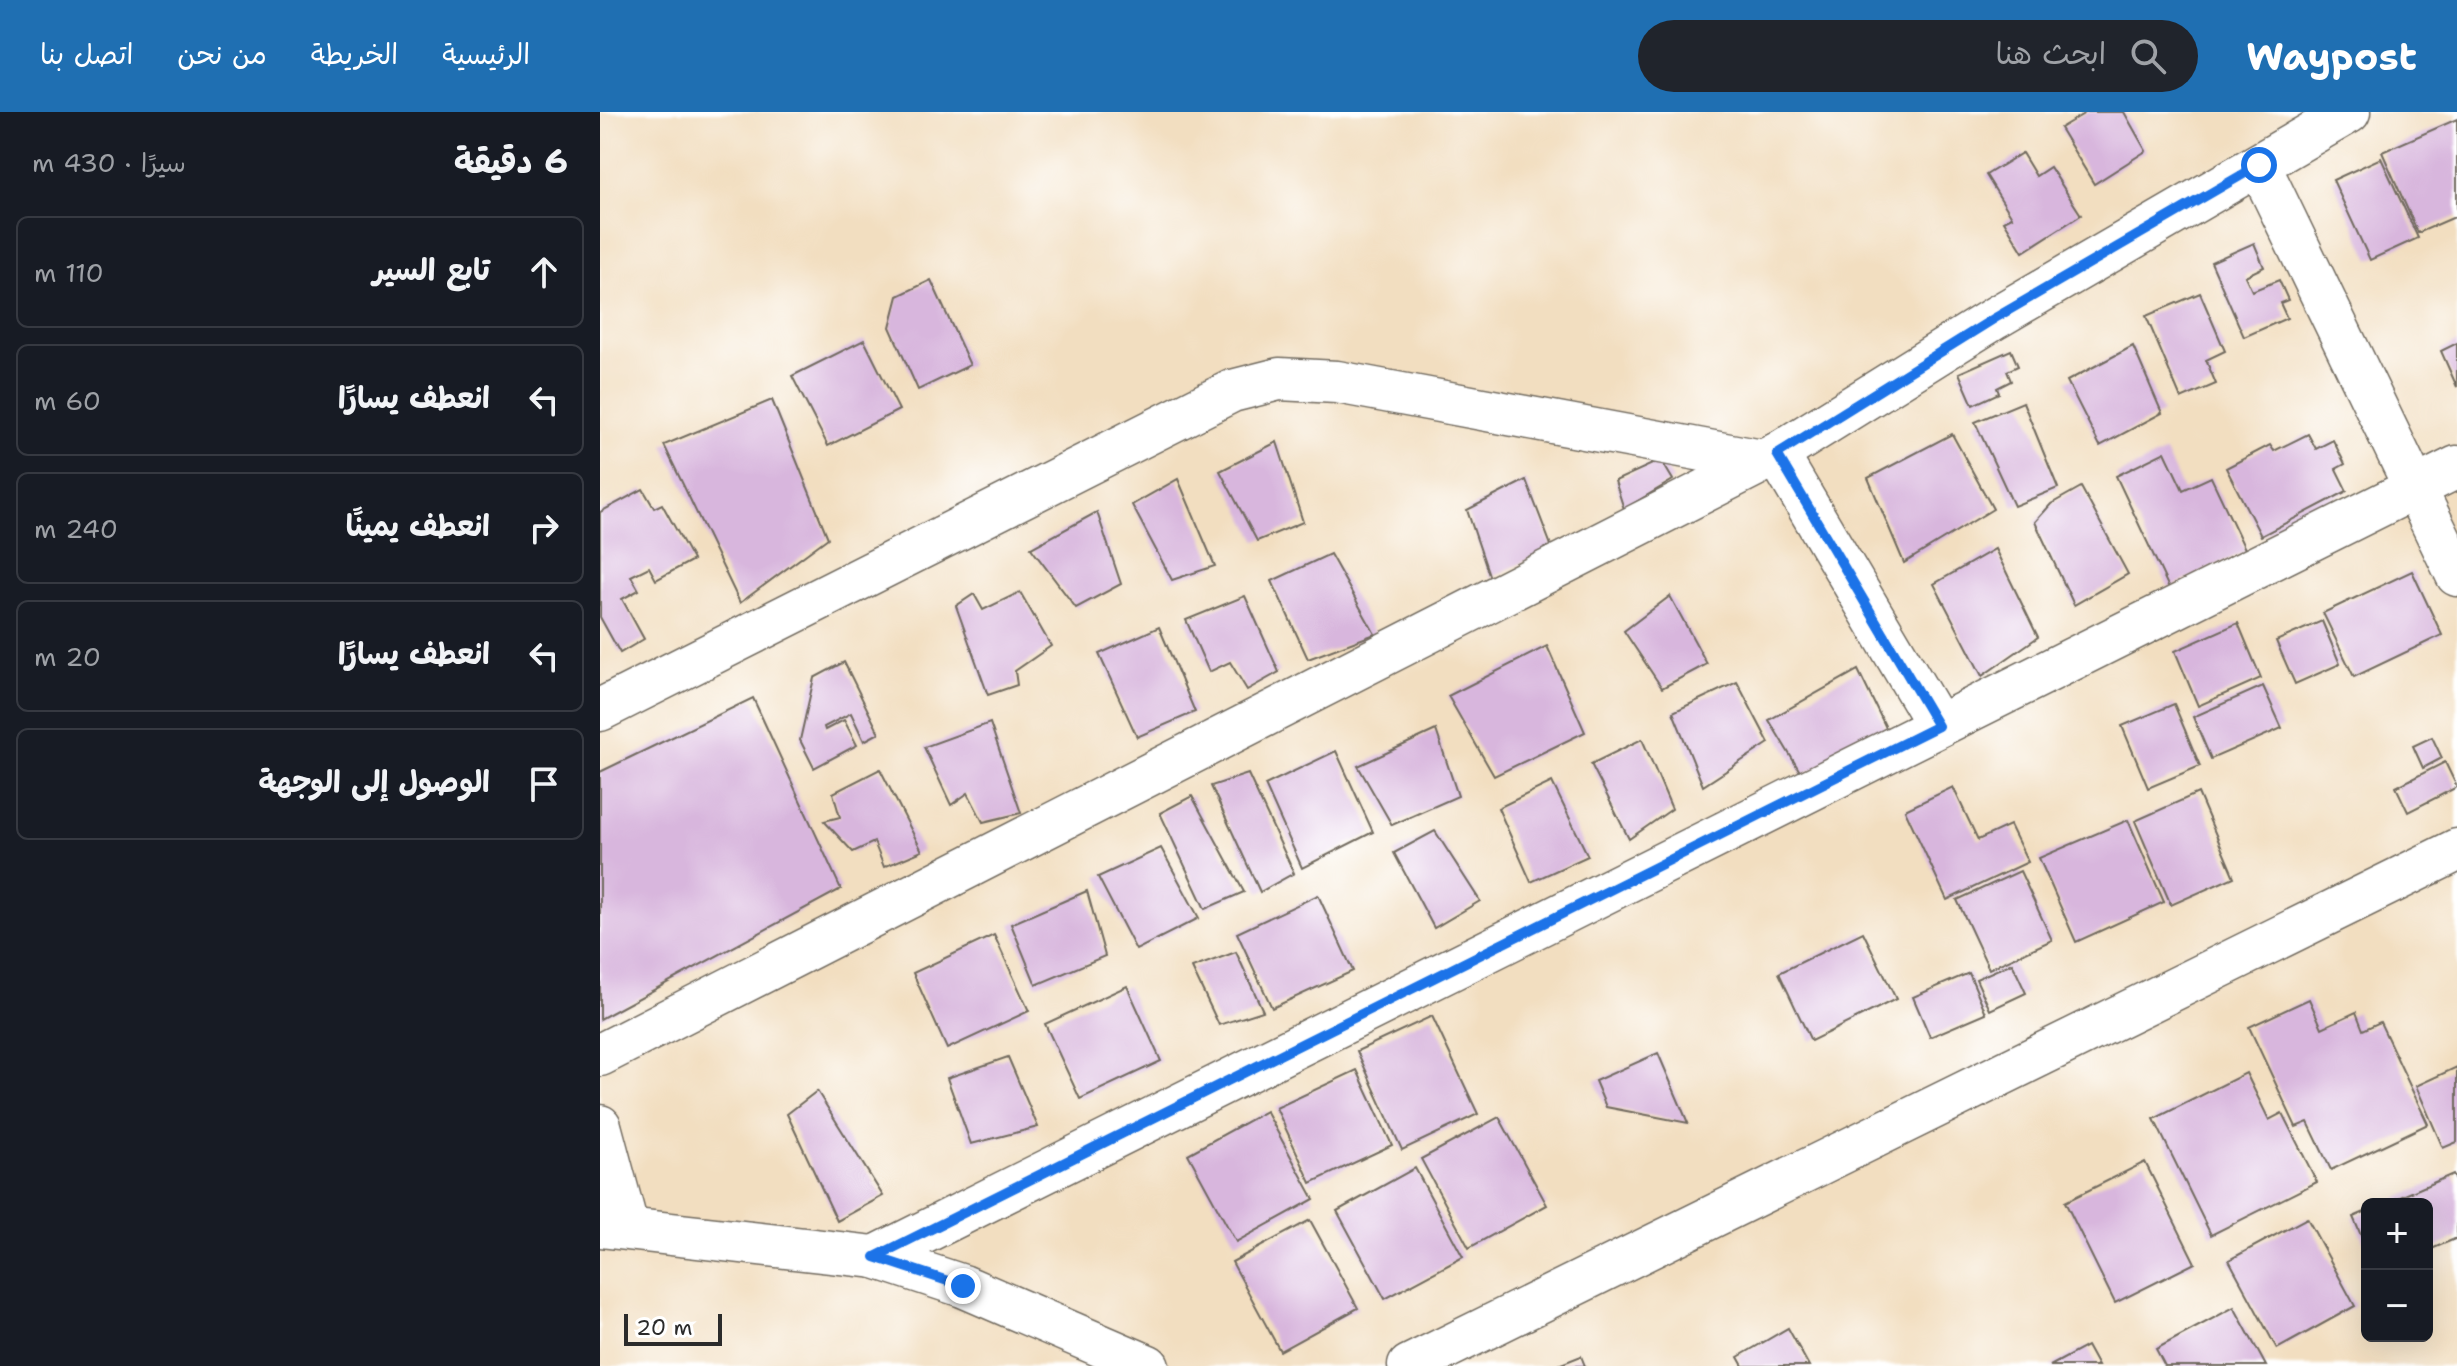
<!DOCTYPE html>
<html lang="ar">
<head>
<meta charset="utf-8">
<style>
  body { margin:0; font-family:"Shantell Sans","Playpen Sans Arabic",sans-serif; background:#20242c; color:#f1f3f6; direction:rtl }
  .controls { position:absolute; right:24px; bottom:24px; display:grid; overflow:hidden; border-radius:12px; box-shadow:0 8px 32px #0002 }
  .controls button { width:72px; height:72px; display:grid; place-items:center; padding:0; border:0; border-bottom:2px solid #363941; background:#171b24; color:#f1f3f6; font:40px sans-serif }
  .scale { position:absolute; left:24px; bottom:20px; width:98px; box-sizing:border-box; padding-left:8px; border:4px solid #2b2b2b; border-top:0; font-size:22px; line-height:28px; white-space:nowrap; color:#2b2b2b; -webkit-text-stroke:6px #fff; paint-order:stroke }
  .stop { position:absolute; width:24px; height:24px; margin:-18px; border:6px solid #1a73e8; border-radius:50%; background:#fff }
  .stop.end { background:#1a73e8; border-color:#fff; box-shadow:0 2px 8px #0008 }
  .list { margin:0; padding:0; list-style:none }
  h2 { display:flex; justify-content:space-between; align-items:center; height:104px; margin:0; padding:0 32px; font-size:34px }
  h2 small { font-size:26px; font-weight:400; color:#9ea1a6 }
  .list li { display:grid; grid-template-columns:52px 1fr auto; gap:24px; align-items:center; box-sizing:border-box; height:112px; margin:0 16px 16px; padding:0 16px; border:2px solid #363941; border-radius:12px }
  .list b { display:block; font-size:30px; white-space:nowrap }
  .list em { font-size:26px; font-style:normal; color:#9ea1a6 }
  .icon { flex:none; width:44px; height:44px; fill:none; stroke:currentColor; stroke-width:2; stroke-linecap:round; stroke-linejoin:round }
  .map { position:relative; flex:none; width:1857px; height:1254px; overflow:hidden; direction:ltr }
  header { display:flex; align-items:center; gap:48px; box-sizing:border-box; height:112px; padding:0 40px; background:#1f6fb2; color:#fff }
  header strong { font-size:38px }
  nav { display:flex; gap:44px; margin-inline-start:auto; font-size:28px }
  .search { width:560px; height:72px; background:#20242c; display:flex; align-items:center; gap:20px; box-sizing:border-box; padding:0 28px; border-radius:44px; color:#9ea1a6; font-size:30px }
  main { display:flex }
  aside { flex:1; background:#171b24 }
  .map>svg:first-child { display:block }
  .building { fill:#d8b6dd }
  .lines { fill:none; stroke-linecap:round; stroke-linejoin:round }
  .minor-casing { stroke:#716a5f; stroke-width:45 }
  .minor { stroke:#fff; stroke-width:42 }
  .route { stroke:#1a73e8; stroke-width:10 }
</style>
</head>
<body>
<header>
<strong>Waypost</strong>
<div class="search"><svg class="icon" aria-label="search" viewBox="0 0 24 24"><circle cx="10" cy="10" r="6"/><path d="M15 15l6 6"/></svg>ابحث هنا</div>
<nav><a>الرئيسية</a><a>الخريطة</a><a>من نحن</a><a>اتصل بنا</a></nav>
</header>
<main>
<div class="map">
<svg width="1857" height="1254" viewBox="0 0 1857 1254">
  <rect width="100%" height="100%" fill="#fff"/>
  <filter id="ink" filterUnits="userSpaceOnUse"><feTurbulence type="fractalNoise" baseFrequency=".0125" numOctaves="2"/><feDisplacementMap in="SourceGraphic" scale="16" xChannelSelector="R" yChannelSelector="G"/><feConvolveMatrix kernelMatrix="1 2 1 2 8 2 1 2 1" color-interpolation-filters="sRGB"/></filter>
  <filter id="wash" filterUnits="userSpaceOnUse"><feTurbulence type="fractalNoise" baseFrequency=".006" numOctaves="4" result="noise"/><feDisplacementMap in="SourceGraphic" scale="32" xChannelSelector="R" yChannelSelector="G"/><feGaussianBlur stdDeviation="1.8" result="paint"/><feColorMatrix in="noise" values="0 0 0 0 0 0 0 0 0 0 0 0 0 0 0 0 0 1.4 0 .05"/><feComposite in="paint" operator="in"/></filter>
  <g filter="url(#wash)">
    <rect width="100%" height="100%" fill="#f2dec0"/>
    <g id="blocks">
      <g class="building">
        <polygon points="1487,0 1524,0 1546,39 1494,72 1460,16"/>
        <polygon points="1857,7 1857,104 1818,121 1782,40"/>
        <polygon points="1422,41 1436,64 1450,55 1481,103 1423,140 1404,109 1412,105 1386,63"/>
        <polygon points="1781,46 1818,126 1770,148 1733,68"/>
        <polygon points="1654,131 1664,155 1645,164 1652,179 1679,168 1688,188 1680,191 1687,206 1644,225 1611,150"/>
        <polygon points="331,168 370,253 318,278 290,215 298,184"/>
        <polygon points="1600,181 1625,239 1606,248 1616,272 1581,287 1546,204"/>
        <polygon points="264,228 299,298 228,334 192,264"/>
        <polygon points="1857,231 1857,275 1841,239"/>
        <polygon points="1533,234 1562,301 1500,334 1467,269"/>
        <polygon points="1411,238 1418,254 1407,259 1411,269 1397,276 1399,281 1373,293 1359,261"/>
        <polygon points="172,288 228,426 140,491 64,333"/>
        <polygon points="1423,290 1458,376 1414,394 1375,310"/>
        <polygon points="1352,322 1393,397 1304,451 1268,366"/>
        <polygon points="1708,322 1716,337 1733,328 1745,352 1736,357 1747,379 1661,424 1626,356 1670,333 1674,339"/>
        <polygon points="677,330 703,410 657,429 620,359"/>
        <polygon points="1565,340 1583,378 1611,365 1646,439 1569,476 1516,364"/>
        <polygon points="1061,348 1073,368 1024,397 1015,369"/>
        <polygon points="578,367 615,454 572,468 532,393"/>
        <polygon points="926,368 952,436 890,466 867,398"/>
        <polygon points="1481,375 1528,462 1474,493 1435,410 1451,392"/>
        <polygon points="43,377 54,396 62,392 93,448 56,468 49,455 31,464 39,478 22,487 44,527 20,541 0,505 0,400"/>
        <polygon points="497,400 521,472 476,496 431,436"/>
        <polygon points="1395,437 1438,525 1382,564 1334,472"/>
        <polygon points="730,442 775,522 708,547 672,469"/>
        <polygon points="1812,459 1842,523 1754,565 1723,501"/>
        <polygon points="420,480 451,534 415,559 417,573 388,583 356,494 374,482 383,498"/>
        <polygon points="645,484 679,560 647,578 630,550 609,560 586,508"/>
        <polygon points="1070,484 1107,552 1062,576 1024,519"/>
        <polygon points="1722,509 1740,552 1695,572 1676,529"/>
        <polygon points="1638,511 1661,566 1598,594 1575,539"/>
        <polygon points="559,515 595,600 537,625 499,542"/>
        <polygon points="947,534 985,620 894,664 848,584"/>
        <polygon points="244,550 279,621 264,629 251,601 224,615 225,618 244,608 257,633 214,656 200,628 214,566"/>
        <polygon points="1258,558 1289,622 1202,663 1169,608"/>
        <polygon points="1137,570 1169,631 1103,674 1073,600"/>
        <polygon points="1663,574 1682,616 1611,647 1593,605"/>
        <polygon points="153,586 241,777 0,907 0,660"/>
        <polygon points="1574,592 1600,654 1548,676 1522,614"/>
        <polygon points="390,611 421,701 383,710 368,681 351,693 324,635"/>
        <polygon points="836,618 858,684 792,713 758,654"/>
        <polygon points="1832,625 1842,646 1823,656 1813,634"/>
        <polygon points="1042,627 1072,697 1029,727 991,652"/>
        <polygon points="736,639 773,720 702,756 665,673"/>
        <polygon points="1845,650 1857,675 1808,700 1796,675"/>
        <polygon points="280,657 322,739 284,755 274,730 253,740 224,709 240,705 233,681"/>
        <polygon points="648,662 694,761 660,780 611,674"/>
        <polygon points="952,670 988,744 931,770 898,696"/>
        <polygon points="1353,675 1378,728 1410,713 1428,750 1347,788 1305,698"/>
        <polygon points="1598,681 1634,765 1571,793 1535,709"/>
        <polygon points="592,684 644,780 605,797 560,701"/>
        <polygon points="1528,708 1564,790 1476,830 1439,746"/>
        <polygon points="835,719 880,789 834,816 794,741"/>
        <polygon points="561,736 599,806 536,838 498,765"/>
        <polygon points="1420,759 1452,828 1389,857 1357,788"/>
        <polygon points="487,779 505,844 436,873 411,812"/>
        <polygon points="718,783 753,859 672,896 637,821"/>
        <polygon points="1263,820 1296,887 1211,929 1179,861"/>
        <polygon points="394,823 429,899 347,937 313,861"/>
        <polygon points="636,840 663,899 619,913 592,856"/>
        <polygon points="1412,851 1426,881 1390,898 1376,867"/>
        <polygon points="1369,861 1386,901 1330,925 1313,885"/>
        <polygon points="527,874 561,949 480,987 445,912"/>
        <polygon points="1709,887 1722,916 1756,900 1763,918 1780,910 1828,1012 1731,1058 1708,1010 1696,1015 1649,915"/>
        <polygon points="832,904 878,1002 802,1038 757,939"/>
        <polygon points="1058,941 1088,1011 1006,995 995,969"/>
        <polygon points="408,945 438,1015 371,1032 347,966"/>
        <polygon points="1857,955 1857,1030 1843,1036 1816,974"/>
        <polygon points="757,958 792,1033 711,1071 676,996"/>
        <polygon points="1646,961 1669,1008 1682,1001 1717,1070 1611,1123 1554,1007"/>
        <polygon points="217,979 283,1084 237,1109 187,1002"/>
        <polygon points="666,999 714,1087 636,1130 588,1042"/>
        <polygon points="899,1005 947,1093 869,1136 821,1047"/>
        <polygon points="1545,1050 1595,1151 1515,1191 1465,1090"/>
        <polygon points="815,1056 863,1145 785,1187 737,1099"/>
        <polygon points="1853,1062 1857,1071 1857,1126 1827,1139 1827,1092 1784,1092"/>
        <polygon points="1767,1099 1767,1137 1753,1105"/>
        <polygon points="1707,1106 1755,1194 1677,1237 1629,1148"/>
        <polygon points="710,1108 758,1196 680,1239 632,1150"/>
        <polygon points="1634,1195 1666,1254 1565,1254 1556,1237"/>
        <polygon points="1188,1216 1209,1254 1143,1254 1138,1245"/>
        <polygon points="1487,1234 1498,1254 1450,1254"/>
        <polygon points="981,1244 985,1254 956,1254"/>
      </g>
    </g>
  </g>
  <g filter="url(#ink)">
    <use href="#blocks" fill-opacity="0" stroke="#716a5f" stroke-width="2"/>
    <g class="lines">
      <defs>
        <g id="minor">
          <polyline points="1659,53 1857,463"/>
          <polyline points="1177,342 1338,614"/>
          <polyline points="0,598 632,279 679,267 737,270 1162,349"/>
          <polyline points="0,943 1177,342 1395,206 1749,0"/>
          <polyline points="0,1014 27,1114"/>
          <polyline points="0,1114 275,1145 363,1174 548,1254"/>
          <polyline points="275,1145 1857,355"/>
          <polyline points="809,1254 1857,738"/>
        </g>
      </defs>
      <use href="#minor" class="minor-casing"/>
      <use href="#minor" class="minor"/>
    </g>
  </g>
  <g class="lines" filter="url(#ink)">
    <polyline class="route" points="363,1174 275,1145 1338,614 1177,342 1395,206 1659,53"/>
  </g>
</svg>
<div class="controls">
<button>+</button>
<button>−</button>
</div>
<div class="scale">20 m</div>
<div class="stop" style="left:1659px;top:53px"></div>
<div class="stop end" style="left:363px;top:1174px"></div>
</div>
<aside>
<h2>6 دقيقة<small>سيرًا · 430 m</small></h2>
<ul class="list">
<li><svg class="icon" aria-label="ahead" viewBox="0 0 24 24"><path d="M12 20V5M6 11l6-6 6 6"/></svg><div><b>تابع السير</b></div><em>110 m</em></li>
<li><svg class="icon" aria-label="left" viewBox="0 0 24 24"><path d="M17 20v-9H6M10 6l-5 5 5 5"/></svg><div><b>انعطف يسارًا</b></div><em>60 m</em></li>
<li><svg class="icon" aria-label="right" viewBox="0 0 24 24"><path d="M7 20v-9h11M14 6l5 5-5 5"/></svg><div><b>انعطف يمينًا</b></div><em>240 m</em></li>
<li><svg class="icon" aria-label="left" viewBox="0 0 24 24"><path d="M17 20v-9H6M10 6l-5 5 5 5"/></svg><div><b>انعطف يسارًا</b></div><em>20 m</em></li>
<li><svg class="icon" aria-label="arrive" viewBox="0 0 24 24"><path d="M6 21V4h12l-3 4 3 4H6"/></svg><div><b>الوصول إلى الوجهة</b></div></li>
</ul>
</aside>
</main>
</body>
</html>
